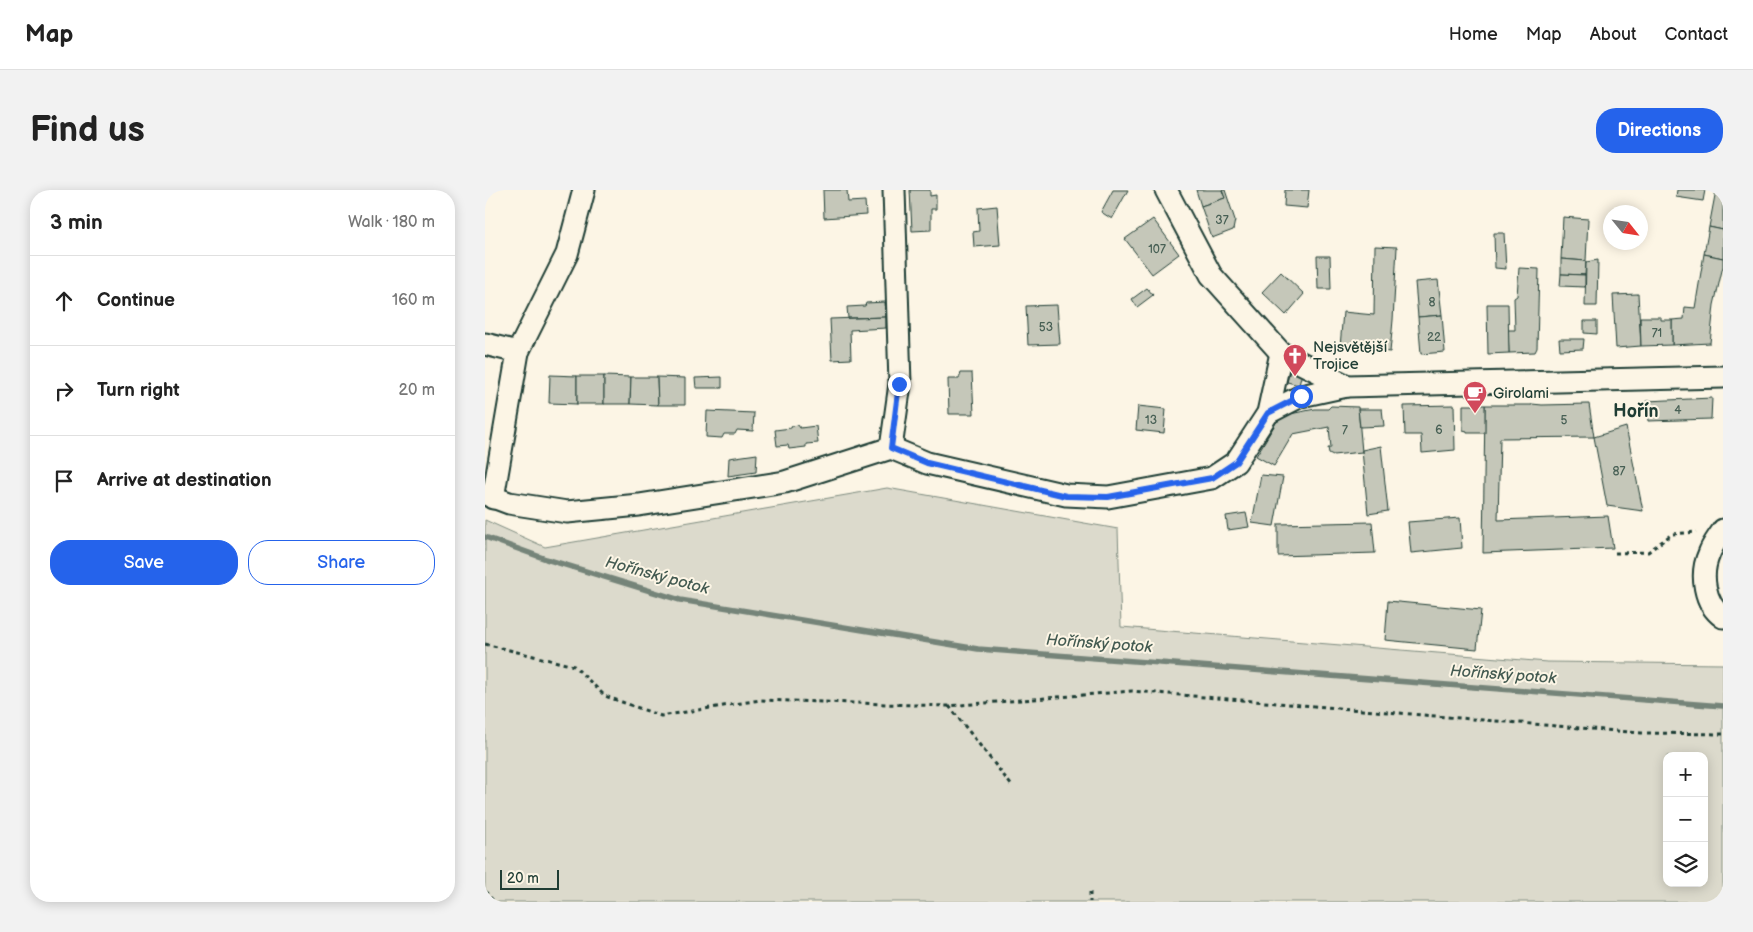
<!DOCTYPE html>
<html lang="en">
<head>
<meta charset="utf-8">
<style>
  body { margin:0; font-family:"Balsamiq Sans",sans-serif; background:#f2f2f2; color:#222 }
  .controls { position:absolute; right:15px; bottom:15px; display:grid; overflow:hidden; border-radius:10px; box-shadow:0 2px 12px #0003 }
  .controls button { width:45px; height:45px; display:grid; place-items:center; padding:0; border:0; border-bottom:1px solid #e0e0e0; background:#fff; color:#222; font:25px sans-serif }
  .compass { position:absolute; left:1118px; top:15px; width:45px; height:45px; border-radius:50%; background:#fff; box-shadow:0 2px 12px #0003; rotate:120deg }
  .scale { position:absolute; left:15px; bottom:12px; width:59px; box-sizing:border-box; padding-left:5px; border:2px solid #1f3d34; border-top:0; font-size:14px; line-height:18px; white-space:nowrap; color:#1f3d34; -webkit-text-stroke:4px #fcf5e5; paint-order:stroke }
  .stop { position:absolute; width:15px; height:15px; margin:-11px; border:4px solid #2563eb; border-radius:50%; background:#fff }
  .stop.end { background:#2563eb; border-color:#fff; box-shadow:0 1px 5px #0008 }
  .list { margin:0; padding:0; list-style:none }
  h2 { display:flex; justify-content:space-between; align-items:center; height:65px; margin:0; padding:0 20px; font-size:21px }
  h2 small { font-size:16px; font-weight:400; color:#767676 }
  .list li { display:grid; grid-template-columns:32px 1fr auto; gap:15px; align-items:center; box-sizing:border-box; height:90px; padding:0 20px; border-top:1px solid #e0e0e0 }
  .list b { display:block; font-size:19px; white-space:nowrap }
  .list em { font-size:16px; font-style:normal; color:#767676 }
  .actions { display:flex; gap:10px; padding:15px 20px }
  .actions a { flex:1; padding:11px 0; border:1px solid #2563eb; border-radius:20px; text-align:center; font-size:18px; color:#2563eb }
  .actions .main { background:#2563eb; color:#fff }
  .icon { flex:none; width:28px; height:28px; fill:none; stroke:currentColor; stroke-width:2; stroke-linecap:round; stroke-linejoin:round }
  .map { position:relative; flex:none; width:1238px; height:712px; overflow:hidden; border-radius:20px }
  header { display:flex; align-items:center; gap:30px; box-sizing:border-box; height:70px; padding:0 25px; background:#fff; border-bottom:1px solid #e0e0e0 }
  header strong { font-size:24px }
  nav { display:flex; gap:28px; margin-inline-start:auto; font-size:18px }
  .intro { display:flex; align-items:center; justify-content:space-between; box-sizing:border-box; height:120px; padding:0 30px }
  h1 { margin:0; font-size:35px }
  .button { padding:12px 22px; border-radius:20px; background:#2563eb; color:#fff; font-size:18px; font-weight:700 }
  main { display:flex; gap:30px; padding:0 30px }
  aside { flex:1; background:#fff; border-radius:20px; box-shadow:0 2px 12px #0003 }
  .map>svg:first-child { display:block }
  .green { fill:#dcdacc; stroke:#7e8c80; fill-rule:evenodd }
  .lines { fill:none; stroke-linecap:round; stroke-linejoin:round }
  .stream { stroke:#758479; stroke-width:5.5 }
  .building { fill:#c5c7b9; stroke:#1f3d34 }
  .street-casing { stroke:#1f3d34; stroke-width:25 }
  .path { stroke:#1f3d34; stroke-width:3; stroke-dasharray:4 4; stroke-linecap:butt }
  .street { stroke:#fcf5e5; stroke-width:21 }
  .route { stroke:#2563eb; stroke-width:6 }
  .labels { text-anchor:middle; dominant-baseline:central; stroke-width:4; stroke-linejoin:round; paint-order:stroke }
  .number-label { font-size:12px; fill:#486055 }
  .poi-label { font-size:15px; fill:#1f3d34; stroke:#fcf5e5; text-anchor:start }
  .water-label { font-size:16px; font-style:italic; fill:#435a51; stroke:#fcf5e5 }
  .quarter-label { font-size:18px; font-weight:bold; fill:#1f3d34; stroke:#fcf5e5 }
</style>
</head>
<body>
<header>
<strong>Map</strong>
<nav><a>Home</a><a>Map</a><a>About</a><a>Contact</a></nav>
</header>
<div class="intro"><h1>Find us</h1><a class="button">Directions</a></div>
<main>
<aside>
<h2>3 min<small>Walk · 180 m</small></h2>
<ul class="list">
<li><svg class="icon" aria-label="ahead" viewBox="0 0 24 24"><path d="M12 20V5M6 11l6-6 6 6"/></svg><div><b>Continue</b></div><em>160 m</em></li>
<li><svg class="icon" aria-label="right" viewBox="0 0 24 24"><path d="M7 20v-9h11M14 6l5 5-5 5"/></svg><div><b>Turn right</b></div><em>20 m</em></li>
<li><svg class="icon" aria-label="arrive" viewBox="0 0 24 24"><path d="M6 21V4h12l-3 4 3 4H6"/></svg><div><b>Arrive at destination</b></div></li>
</ul>
<div class="actions"><a class="main">Save</a><a>Share</a></div>
</aside>
<div class="map">
<svg width="1238" height="712" viewBox="0 0 1238 712">
  <rect width="100%" height="100%" fill="#fcf5e5"/>
  <filter id="ink" filterUnits="userSpaceOnUse"><feTurbulence type="fractalNoise" baseFrequency=".02" numOctaves="2"/><feDisplacementMap in="SourceGraphic" scale="10" xChannelSelector="R" yChannelSelector="G"/><feConvolveMatrix kernelMatrix="1 2 1 2 8 2 1 2 1" color-interpolation-filters="sRGB"/></filter>
  <g filter="url(#ink)">
    <path class="green" d="M 402,298 L 633,339 L 636,437 L 1062,472 L 1238,474 L 1238,712 L 0,712 L 0,330 L 60,357 ZM 1182,566 L 1219,566 L 1219,693 L 1182,693 Z"/>
    <g class="lines">
      <polyline class="stream" points="0,347 61,369 195,410 493,459 1238,516"/>
    </g>
    <g class="building">
      <polygon points="338,0 362,0 363,12 380,11 381,25 339,28"/>
      <polygon points="425,0 445,0 445,6 451,5 451,19 446,19 446,40 427,41"/>
      <polygon points="628,0 643,0 627,29 616,22"/>
      <polygon points="711,0 737,0 740,8 716,16"/>
      <polygon points="737,0 740,0 750,30 748,40 727,48 716,16 740,8"/>
      <polygon points="800,0 824,0 822,18 799,16"/>
      <polygon points="1192,0 1220,0 1218,11 1191,7"/>
      <polygon points="1231,0 1238,0 1238,40 1224,37"/>
      <polygon points="512,16 515,55 489,57 488,42 494,41 493,18"/>
      <polygon points="1078,27 1103,29 1101,71 1076,69"/>
      <polygon points="668,29 694,64 667,84 640,49"/>
      <polygon points="1224,37 1238,40 1238,68 1219,64"/>
      <polygon points="1009,43 1019,43 1021,79 1010,78"/>
      <polygon points="890,56 912,57 908,130 905,162 855,157 858,122 889,125"/>
      <polygon points="1219,64 1238,68 1238,76 1229,115 1225,153 1187,155 1187,130 1199,129 1200,117 1210,118"/>
      <polygon points="832,66 845,66 846,99 833,99"/>
      <polygon points="1076,69 1101,71 1100,85 1076,84"/>
      <polygon points="1113,70 1112,116 1100,116 1101,72"/>
      <polygon points="1034,78 1054,79 1052,158 1050,162 1024,163 1023,140 1030,140 1029,108 1032,106"/>
      <polygon points="796,82 819,104 801,125 777,102"/>
      <polygon points="1076,84 1100,85 1100,97 1075,96"/>
      <polygon points="953,90 957,125 933,127 930,92"/>
      <polygon points="662,98 668,105 652,117 647,109"/>
      <polygon points="1153,104 1156,156 1131,158 1128,105"/>
      <polygon points="400,112 401,127 363,128 362,117 380,116 381,113"/>
      <polygon points="1002,114 1023,114 1024,163 1003,164"/>
      <polygon points="572,115 575,154 543,155 541,116"/>
      <polygon points="957,125 960,162 936,164 933,127"/>
      <polygon points="401,127 401,138 365,140 366,169 347,170 345,129"/>
      <polygon points="1155,127 1176,127 1176,130 1187,130 1187,155 1156,156"/>
      <polygon points="1099,131 1112,131 1112,144 1099,143"/>
      <polygon points="1074,149 1099,149 1098,159 1075,160"/>
      <polygon points="805,180 817,183 814,195 802,192"/>
      <polygon points="476,183 487,183 489,224 464,224 463,189 474,189"/>
      <polygon points="65,185 92,186 92,214 64,213"/>
      <rect x="92" y="186" width="27" height="28"/>
      <polygon points="119,186 146,187 145,214 119,214"/>
      <polygon points="146,187 172,187 173,215 145,214"/>
      <polygon points="172,187 200,188 200,215 173,215"/>
      <polygon points="237,187 237,198 211,198 210,188"/>
      <polygon points="1227,208 1226,229 1163,231 1161,211"/>
      <polygon points="1047,214 1057,215 1104,214 1109,247 1015,248 1013,330 1123,326 1128,358 998,363 1000,215 1047,215"/>
      <polygon points="969,215 970,260 937,263 936,245 920,245 919,216"/>
      <polygon points="978,215 1000,215 1000,243 982,243 982,241 978,240"/>
      <polygon points="653,216 681,219 679,243 651,240"/>
      <polygon points="846,216 873,217 877,262 848,265 844,263 843,258 846,258 844,237 808,244 789,276 771,266 795,226 830,219 843,219"/>
      <polygon points="873,219 897,219 899,236 875,237"/>
      <polygon points="222,221 269,223 268,241 252,240 250,244 239,244 237,248 221,247"/>
      <polygon points="313,235 315,238 331,236 333,253 321,254 321,257 304,259 303,255 292,256 290,240 306,238 307,236"/>
      <polygon points="1141,237 1158,321 1122,316 1109,247"/>
      <polygon points="896,256 903,321 883,324 877,260"/>
      <polygon points="272,264 271,282 243,286 244,268"/>
      <polygon points="776,285 798,287 789,336 767,333"/>
      <polygon points="761,323 764,337 743,340 741,326"/>
      <polygon points="975,328 977,358 926,363 923,332"/>
      <polygon points="887,332 890,363 793,366 793,334"/>
      <polygon points="903,411 996,420 992,459 900,450"/>
    </g>
    <g class="lines">
      <defs>
        <g id="street">
          <polyline points="681,0 726,85 796,163 862,196"/>
          <polyline points="0,154 33,162"/>
          <polyline points="783,223 816,206 862,196 1238,187"/>
          <polyline points="406,258 415,194 409,0"/>
          <polyline points="0,304 24,313 82,322 154,315 300,292 406,258 442,273 581,305 623,307 727,288 751,272 783,223 796,163"/>
          <polyline points="8,308 33,162 82,64 99,0"/>
          <path d="M 1238,340 C 1233,348 1227,355 1224,364 C 1215,384 1219,414 1238,427"/>
        </g>
      </defs>
      <use href="#street" class="street-casing"/>
      <g class="path">
        <polyline points="1130,363 1163,362 1187,344 1212,342"/>
        <polyline points="0,454 89,476 120,506 176,526 275,510 463,516 647,501 1156,543 1238,544"/>
        <polyline points="464,516 527,596"/>
        <polyline points="0,701 9,712"/>
        <polyline points="605,702 605,712"/>
      </g>
      <use href="#street" class="street"/>
    </g>
  </g>
  <g class="lines" filter="url(#ink)">
    <polyline class="route" points="414,194 406,258 442,273 581,306 623,307 727,288 751,272 783,223 816,206"/>
  </g>
  <defs>
    <symbol id="church-pin" viewBox="-11 -11 22 30"><path d="M0 17L-7.5 6A9.5 9.5 0 1 1 7.5 6Z" fill="#d1495b" stroke="#fcf5e5"/><path d="M-1.2-6h2.4v3.5h3.3v2.4h-3.3V6h-2.4V-.1h-3.3v-2.4h3.3Z" fill="#fff"/></symbol>
    <symbol id="cafe-pin" viewBox="-11 -11 22 30"><path d="M0 17L-7.5 6A9.5 9.5 0 1 1 7.5 6Z" fill="#d1495b" stroke="#fcf5e5"/><path d="M-5.5-4.5H6V0H3Q3 3.5 0 3.5H-2.5Q-5.5 3.5-5.5 0ZM3-3.2v2h1.7v-2ZM-6 4.5H4V6H-6Z" fill="#fff"/></symbol>
  </defs>
  <g fill-rule="evenodd">
    <use href="#church-pin" x="796" y="152" width="28" height="38"/>
    <use href="#cafe-pin" x="976" y="189" width="28" height="38"/>
  </g>
  <g class="labels">
    <g class="number-label">
      <text x="737" y="30">37</text>
      <text x="672" y="59">107</text>
      <text x="947" y="112">8</text>
      <text x="561" y="137">53</text>
      <text x="1172" y="143">71</text>
      <text x="949" y="147">22</text>
      <text x="1193" y="220">4</text>
      <text x="666" y="230">13</text>
      <text x="1079" y="230">5</text>
      <text x="860" y="240">7</text>
      <text x="954" y="240">6</text>
      <text x="1134" y="281">87</text>
    </g>
    <g class="poi-label">
      <text x="828" y="157">Nejsvětější<tspan x="828" dy="17">Trojice</tspan></text>
      <text x="1008" y="203">Girolami</text>
    </g>
    <g class="water-label">
      <text transform="translate(172 386) rotate(15)">Hořínský potok</text>
      <text transform="translate(614 454) rotate(4)">Hořínský potok</text>
      <text transform="translate(1018 485) rotate(4)">Hořínský potok</text>
    </g>
    <g class="quarter-label">
      <text x="1151" y="221">Hořín</text>
    </g>
  </g>
</svg>
<div class="controls">
<button>+</button>
<button>−</button>
<button><svg class="icon" aria-label="layers" viewBox="0 0 24 24"><path d="M12 4l9 5-9 5-9-5zM3 14l9 5 9-5"/></svg></button>
</div>
<svg class="compass" viewBox="-18 -18 36 36"><path d="M0-13l5 13h-10z" fill="#e53935"/><path d="M0 13l5-13h-10z" fill="#767676"/></svg>
<div class="scale">20 m</div>
<div class="stop" style="left:816px;top:206px"></div>
<div class="stop end" style="left:414px;top:194px"></div>
</div>
</main>
</body>
</html>
